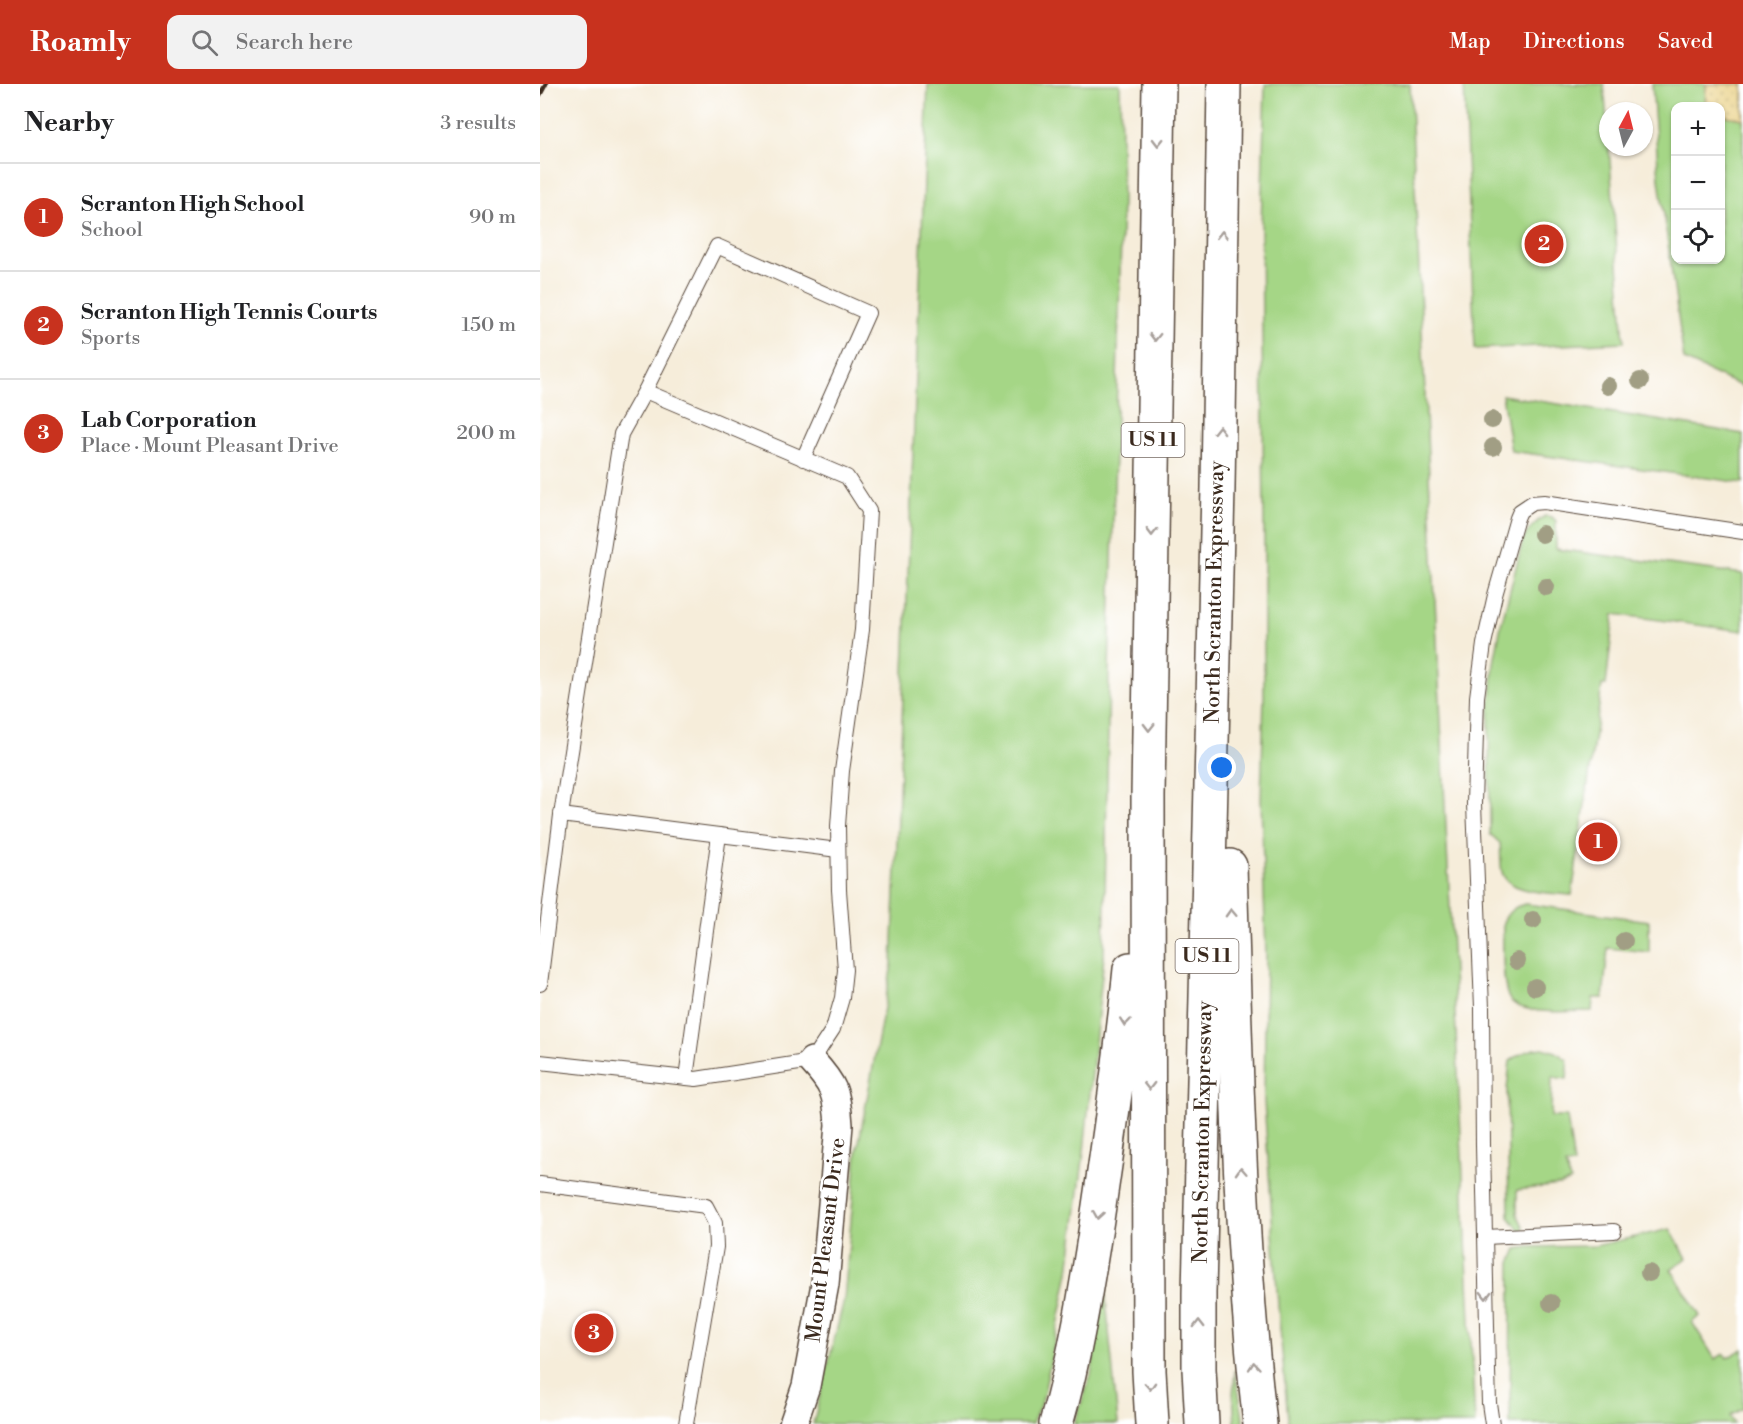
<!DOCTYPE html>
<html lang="en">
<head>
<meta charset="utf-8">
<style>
  body { margin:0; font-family:"Libre Bodoni",serif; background:#f2f2f2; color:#202124 }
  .controls { position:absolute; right:18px; top:18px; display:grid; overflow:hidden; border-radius:12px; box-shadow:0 2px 4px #0004 }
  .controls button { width:54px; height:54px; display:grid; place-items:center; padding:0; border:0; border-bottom:2px solid #e0e0e0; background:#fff; color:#202124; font:30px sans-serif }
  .compass { position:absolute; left:1059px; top:18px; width:54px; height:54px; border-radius:50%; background:#fff; box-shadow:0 2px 4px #0004; rotate:7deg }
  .you { position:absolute; left:682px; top:684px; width:21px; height:21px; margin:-15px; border:4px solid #fff; border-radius:50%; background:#1a73e8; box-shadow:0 0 0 9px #1a73e833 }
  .badge { display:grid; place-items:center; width:39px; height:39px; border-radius:50%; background:#c8321e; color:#fff; font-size:20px; font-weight:700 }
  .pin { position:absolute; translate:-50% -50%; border:3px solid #fff; box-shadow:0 2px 6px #0006 }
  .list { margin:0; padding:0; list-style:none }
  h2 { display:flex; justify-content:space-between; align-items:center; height:78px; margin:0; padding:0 24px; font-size:26px }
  h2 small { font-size:20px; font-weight:400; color:#757577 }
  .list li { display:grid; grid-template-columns:39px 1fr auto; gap:18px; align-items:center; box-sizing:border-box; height:108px; padding:0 24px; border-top:2px solid #e0e0e0 }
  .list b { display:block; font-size:22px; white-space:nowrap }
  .list p { margin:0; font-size:20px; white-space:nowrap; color:#757577 }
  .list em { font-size:20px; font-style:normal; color:#757577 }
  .icon { flex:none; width:33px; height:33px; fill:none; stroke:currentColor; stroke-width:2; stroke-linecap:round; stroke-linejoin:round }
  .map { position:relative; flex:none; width:1203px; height:1340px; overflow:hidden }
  header { display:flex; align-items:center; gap:36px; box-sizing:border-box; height:84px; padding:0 30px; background:#c8321e; color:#fff }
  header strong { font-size:28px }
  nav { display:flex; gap:33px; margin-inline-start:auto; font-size:21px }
  .search { width:420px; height:54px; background:#f2f2f2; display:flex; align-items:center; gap:15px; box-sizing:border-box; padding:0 21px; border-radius:12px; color:#757577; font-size:22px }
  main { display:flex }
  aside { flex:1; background:#fff }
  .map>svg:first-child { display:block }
  .grass { fill:#a5d686; stroke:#708052; stroke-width:1.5; fill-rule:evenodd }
  .sand { fill:url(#sand-dots); stroke:#94825e; stroke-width:1.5 }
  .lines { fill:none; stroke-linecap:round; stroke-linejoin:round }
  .lane-casing { stroke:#57473a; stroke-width:16 }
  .street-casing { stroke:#57473a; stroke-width:30 }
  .highway-casing { stroke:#57473a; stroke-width:36 }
  .lane { stroke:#fff; stroke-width:14 }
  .street { stroke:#fff; stroke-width:27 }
  .highway { stroke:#fff; stroke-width:33 }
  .rail { stroke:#3b2a1e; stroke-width:4.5 }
  .tree { fill:#a19e84 }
  .oneway { stroke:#a79f9a }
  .labels { text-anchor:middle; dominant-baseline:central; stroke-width:5; stroke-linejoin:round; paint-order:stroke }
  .shield { fill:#fff; stroke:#766a62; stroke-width:1.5 }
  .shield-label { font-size:20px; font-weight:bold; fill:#3b2a1e }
  .street-label { font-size:21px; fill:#3b2a1e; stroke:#fff }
</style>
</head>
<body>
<header>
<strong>Roamly</strong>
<div class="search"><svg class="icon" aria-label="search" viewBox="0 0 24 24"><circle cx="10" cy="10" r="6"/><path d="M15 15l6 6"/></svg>Search here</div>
<nav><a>Map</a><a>Directions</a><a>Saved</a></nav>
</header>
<main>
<aside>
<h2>Nearby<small>3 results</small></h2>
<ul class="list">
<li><span class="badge">1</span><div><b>Scranton High School</b><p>School</p></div><em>90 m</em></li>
<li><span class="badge">2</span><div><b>Scranton High Tennis Courts</b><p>Sports</p></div><em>150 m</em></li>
<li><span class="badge">3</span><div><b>Lab Corporation</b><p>Place · Mount Pleasant Drive</p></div><em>200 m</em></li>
</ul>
</aside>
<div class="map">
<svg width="1203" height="1340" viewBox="0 0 1203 1340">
  <defs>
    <pattern id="sand-dots" width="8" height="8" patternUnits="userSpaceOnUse" patternTransform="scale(1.5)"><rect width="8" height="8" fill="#eeda9e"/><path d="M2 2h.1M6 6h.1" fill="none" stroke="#cdbb88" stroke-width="1.8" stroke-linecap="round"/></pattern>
  </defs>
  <rect width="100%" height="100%" fill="#fff"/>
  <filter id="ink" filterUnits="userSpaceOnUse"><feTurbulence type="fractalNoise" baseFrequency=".0167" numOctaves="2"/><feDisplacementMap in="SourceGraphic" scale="12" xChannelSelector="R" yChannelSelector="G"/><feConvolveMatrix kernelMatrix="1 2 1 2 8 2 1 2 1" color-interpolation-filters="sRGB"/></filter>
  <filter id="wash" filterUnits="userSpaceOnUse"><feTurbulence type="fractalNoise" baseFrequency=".008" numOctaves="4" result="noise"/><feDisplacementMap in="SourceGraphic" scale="24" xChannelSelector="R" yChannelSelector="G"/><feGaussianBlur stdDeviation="1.35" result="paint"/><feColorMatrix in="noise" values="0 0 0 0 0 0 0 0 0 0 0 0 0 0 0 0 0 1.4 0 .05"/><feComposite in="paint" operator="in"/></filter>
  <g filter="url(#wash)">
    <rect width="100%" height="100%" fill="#f6edda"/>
    <g class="grass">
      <polygon points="388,0 580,0 582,117 569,586 564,872 544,1067 529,1188 503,1314 492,1340 273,1340 304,1216 317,1068 352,881"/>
      <polygon points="725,0 870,0 935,1340 749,1340 748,1334 739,1235 724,1017 726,871 721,716 724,612 724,437 721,145"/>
      <polygon points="924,0 1064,0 1084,258 935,265"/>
      <path d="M 1112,0 L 1203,0 L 1203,303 L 1144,276 L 1119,95 ZM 1136,22 L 1180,22 L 1180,176 L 1136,176 Z"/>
      <polygon points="962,311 1203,350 1203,399 971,367"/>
      <path d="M 1005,432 L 1012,433 L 1016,437 L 1016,465 L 1203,490 L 1203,547 L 1074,530 L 1066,601 L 1062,601 L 1032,811 C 1013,809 968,810 962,788 C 960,779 961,768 960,759 L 950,750 L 949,636 L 954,579 L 961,541 L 983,456 C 989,445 994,439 1005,432 Z"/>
      <path d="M 986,820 L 1109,837 L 1109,868 L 1068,864 L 1063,914 L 1053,914 L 1052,927 C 1033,927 983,932 970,916 C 961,905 963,854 963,838 C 968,828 974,822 986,820 Z"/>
      <path d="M 1003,964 L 1016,968 L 1027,976 L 1028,982 L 1027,995 L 1012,993 L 1011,1033 L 1027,1033 L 1034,1081 L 1025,1082 L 1031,1097 L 1020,1101 L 977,1106 L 977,1130 L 984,1144 L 981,1148 L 969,1133 L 967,1006 L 970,977 C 980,969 989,965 1003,964 Z"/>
      <polygon points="1130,1145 1147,1174 1131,1185 1160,1232 1152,1238 1175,1275 1184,1270 1187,1274 1203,1265 1203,1324 1190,1332 1194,1340 970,1340 971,1179 977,1165 989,1163 1055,1162"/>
      <polygon points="565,1205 578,1340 534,1340 551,1291"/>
      <polygon points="695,1286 704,1340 695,1340 693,1311"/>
    </g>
    <polygon class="sand" points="1166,0 1203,0 1203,35 1181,31 1180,22 1165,22"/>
  </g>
  <g filter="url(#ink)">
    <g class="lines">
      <defs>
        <g id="lane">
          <polyline points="105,307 177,162 328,229 263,375"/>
          <polyline points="21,731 298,766"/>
          <polyline points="0,900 21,731 81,350 105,307 307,393 329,427 322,546 302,687 298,742 299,806 305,886 302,914 293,945 272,977 156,995 0,978"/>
          <polyline points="146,994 179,751"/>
          <polyline points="0,1100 166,1122 175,1139 176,1163 146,1340"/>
          <polyline points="945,1153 1074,1147"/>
          <polyline points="952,1340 949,1319 948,1287 943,1061 942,924 934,720 937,613 944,560 955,511 977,434 980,427 992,419 1004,418 1203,448"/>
        </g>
        <path id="street" d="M 253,1340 L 266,1302 L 285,1200 L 299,1041 C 297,1009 294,1001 272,977"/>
        <g id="highway">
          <path d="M 690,782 C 696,968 699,1155 720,1340"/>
          <path d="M 516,1340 C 536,1271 547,1200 558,1129 C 570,1048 582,967 590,885"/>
          <polyline points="612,1340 609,1287 608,713 619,0"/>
          <polyline points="662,1340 659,1285 659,1209 678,404 684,0"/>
        </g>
      </defs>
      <use href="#lane" class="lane-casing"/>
      <use href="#street" class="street-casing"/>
      <use href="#highway" class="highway-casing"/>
      <use href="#lane" class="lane"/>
      <use href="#street" class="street"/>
      <use href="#highway" class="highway"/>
      <polyline class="rail" points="0,11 6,0"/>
    </g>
    <g class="tree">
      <circle cx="1100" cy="297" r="9"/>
      <circle cx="1068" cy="302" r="9"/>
      <circle cx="952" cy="336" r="9"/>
      <circle cx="953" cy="363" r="9"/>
      <circle cx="1002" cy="450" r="9"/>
      <circle cx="1006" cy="503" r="9"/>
      <circle cx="993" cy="836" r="9"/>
      <circle cx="1084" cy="857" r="9"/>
      <circle cx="977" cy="877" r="9"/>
      <circle cx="995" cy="903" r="9"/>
      <circle cx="1109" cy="1189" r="9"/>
      <circle cx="1011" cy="1219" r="9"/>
    </g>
    <defs><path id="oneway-chevron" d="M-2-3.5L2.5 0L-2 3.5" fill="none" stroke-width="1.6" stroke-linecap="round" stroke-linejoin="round" transform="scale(1.5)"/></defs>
    <g class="oneway">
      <use href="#oneway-chevron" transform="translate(618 58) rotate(91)"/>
      <use href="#oneway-chevron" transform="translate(682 151) rotate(-89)"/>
      <use href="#oneway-chevron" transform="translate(615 253) rotate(91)"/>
      <use href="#oneway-chevron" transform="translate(679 346) rotate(-89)"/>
      <use href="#oneway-chevron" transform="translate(612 448) rotate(91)"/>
      <use href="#oneway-chevron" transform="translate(609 643) rotate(91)"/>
      <use href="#oneway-chevron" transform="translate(691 829) rotate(-92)"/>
      <use href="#oneway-chevron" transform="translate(585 938) rotate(96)"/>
      <use href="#oneway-chevron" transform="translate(609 1002) rotate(90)"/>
      <use href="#oneway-chevron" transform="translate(701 1087) rotate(-93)"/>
      <use href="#oneway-chevron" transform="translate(558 1131) rotate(99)"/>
      <use href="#oneway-chevron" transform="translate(946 1211) rotate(89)"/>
      <use href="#oneway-chevron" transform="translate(659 1240) rotate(-90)"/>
      <use href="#oneway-chevron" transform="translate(714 1282) rotate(-95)"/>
      <use href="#oneway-chevron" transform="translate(610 1302) rotate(87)"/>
    </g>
  </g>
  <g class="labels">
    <g class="shield">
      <rect x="581.5" y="339" width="63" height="34" rx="4.5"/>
      <rect x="635.5" y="855" width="63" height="34" rx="4.5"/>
    </g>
    <g class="shield-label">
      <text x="613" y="356">US 11</text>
      <text x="667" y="872">US 11</text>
    </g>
    <g class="street-label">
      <text transform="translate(675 508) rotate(-89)">North Scranton Expressway</text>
      <text transform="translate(663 1048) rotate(-89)">North Scranton Expressway</text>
      <text transform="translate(286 1156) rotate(-83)">Mount Pleasant Drive</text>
    </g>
  </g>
</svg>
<div class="controls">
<button>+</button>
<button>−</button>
<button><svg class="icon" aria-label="locate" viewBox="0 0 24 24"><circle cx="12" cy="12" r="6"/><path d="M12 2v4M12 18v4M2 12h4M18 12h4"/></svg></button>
</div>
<svg class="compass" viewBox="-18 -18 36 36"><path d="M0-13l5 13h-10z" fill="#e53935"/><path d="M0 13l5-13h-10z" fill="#757577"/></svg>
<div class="you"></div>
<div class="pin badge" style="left:1058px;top:758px">1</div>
<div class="pin badge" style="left:1004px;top:160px">2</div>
<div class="pin badge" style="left:54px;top:1249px">3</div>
</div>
</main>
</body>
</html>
